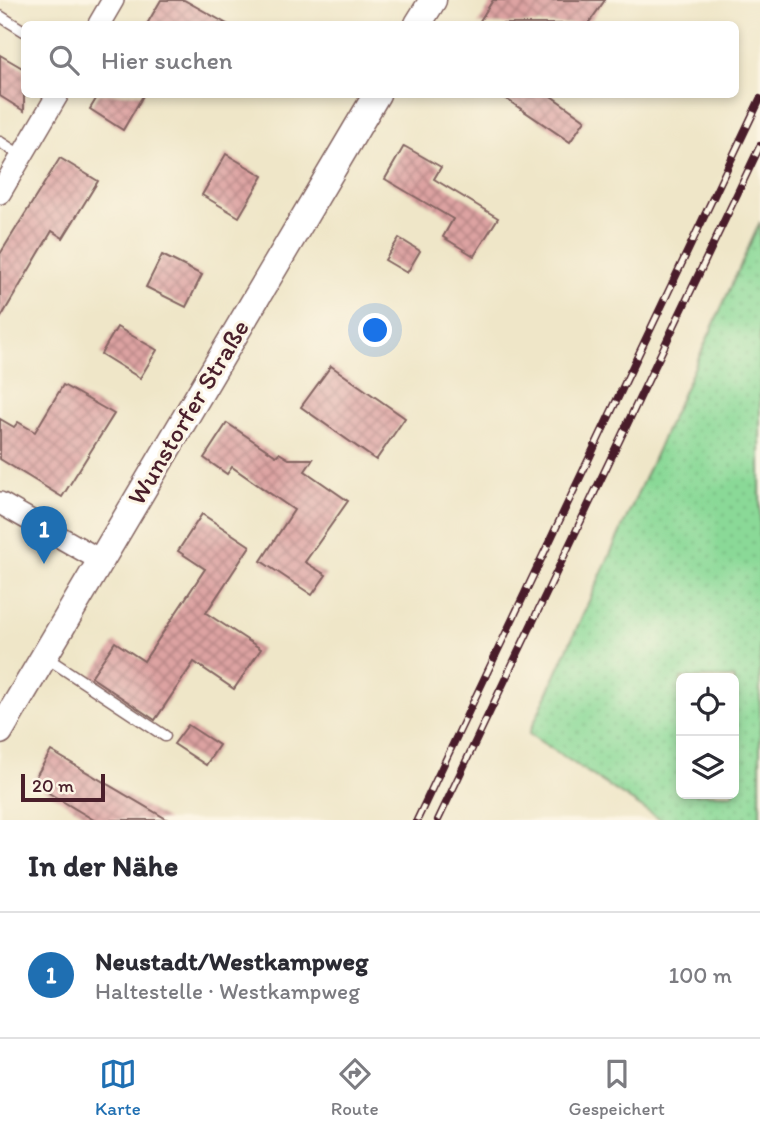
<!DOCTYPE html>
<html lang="de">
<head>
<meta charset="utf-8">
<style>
  body { margin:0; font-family:Itim,sans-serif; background:#f2f2f3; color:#2b2b33 }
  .controls { position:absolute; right:21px; bottom:21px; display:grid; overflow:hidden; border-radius:10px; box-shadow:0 4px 10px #0003 }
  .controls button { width:63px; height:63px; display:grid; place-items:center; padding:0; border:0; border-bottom:2px solid #e1e1e2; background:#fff; color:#2b2b33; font:35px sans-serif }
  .scale { position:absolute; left:21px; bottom:18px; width:84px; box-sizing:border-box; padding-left:7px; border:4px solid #4a1f2b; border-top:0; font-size:19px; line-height:24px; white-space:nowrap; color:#4a1f2b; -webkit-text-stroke:5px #fcf5e5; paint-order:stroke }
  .you { position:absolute; left:376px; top:331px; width:24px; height:24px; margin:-18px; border:5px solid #fff; border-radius:50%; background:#1a73e8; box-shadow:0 0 0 10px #1a73e833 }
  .badge { display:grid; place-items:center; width:46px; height:46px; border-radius:50%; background:#1f6fb2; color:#fff; font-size:23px; font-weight:700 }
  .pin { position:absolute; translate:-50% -58px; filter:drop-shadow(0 2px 4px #0008) }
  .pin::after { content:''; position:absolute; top:37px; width:24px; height:21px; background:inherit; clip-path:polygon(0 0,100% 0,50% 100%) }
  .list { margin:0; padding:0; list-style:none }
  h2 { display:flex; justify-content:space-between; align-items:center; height:91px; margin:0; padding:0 28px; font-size:30px }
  h2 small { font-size:23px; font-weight:400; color:#7c7c81 }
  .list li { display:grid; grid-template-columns:46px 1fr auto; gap:21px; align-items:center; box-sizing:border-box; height:126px; padding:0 28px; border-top:2px solid #e1e1e2 }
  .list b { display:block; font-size:26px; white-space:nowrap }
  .list p { margin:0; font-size:23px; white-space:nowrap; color:#7c7c81 }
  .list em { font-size:23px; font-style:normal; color:#7c7c81 }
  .icon { flex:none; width:38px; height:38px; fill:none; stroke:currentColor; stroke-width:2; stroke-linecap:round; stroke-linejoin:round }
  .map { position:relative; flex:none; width:760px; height:820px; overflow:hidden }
  .search { position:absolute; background:#fff; box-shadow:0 4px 10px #0003; left:21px; right:21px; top:21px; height:77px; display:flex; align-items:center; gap:18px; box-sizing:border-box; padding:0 24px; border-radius:10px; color:#7c7c81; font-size:26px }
  .sheet { height:217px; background:#fff }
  nav { display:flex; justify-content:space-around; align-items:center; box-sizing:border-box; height:98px; border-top:2px solid #e1e1e2; background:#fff; font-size:19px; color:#7c7c81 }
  nav a { display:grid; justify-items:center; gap:4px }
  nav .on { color:#1f6fb2 }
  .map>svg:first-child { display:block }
  .grass { fill:url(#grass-dots); stroke:#6a7c61; stroke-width:2; fill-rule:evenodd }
  .building { fill:url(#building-cross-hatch) }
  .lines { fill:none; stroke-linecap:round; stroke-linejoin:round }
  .service-casing { stroke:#846562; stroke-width:13 }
  .minor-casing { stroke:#846562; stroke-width:24 }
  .tertiary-casing { stroke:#846562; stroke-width:29 }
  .service { stroke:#fff; stroke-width:10 }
  .minor { stroke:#fff; stroke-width:21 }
  .tertiary { stroke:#fff; stroke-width:26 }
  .rail-casing { stroke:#4a1f2b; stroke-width:8 }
  .rail { stroke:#fcf5e5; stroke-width:5; stroke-dasharray:16; stroke-linecap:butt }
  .labels { text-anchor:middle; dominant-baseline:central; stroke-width:6; stroke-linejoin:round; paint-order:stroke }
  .street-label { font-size:26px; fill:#4a1f2b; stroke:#fcf5e5 }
</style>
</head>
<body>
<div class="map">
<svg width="760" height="820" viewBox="0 0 760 820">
  <defs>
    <pattern id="grass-dots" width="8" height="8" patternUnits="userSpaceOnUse" patternTransform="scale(1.75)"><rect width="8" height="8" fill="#8ad997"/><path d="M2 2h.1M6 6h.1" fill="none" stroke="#79ba82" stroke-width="1.8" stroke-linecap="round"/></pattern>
    <pattern id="building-cross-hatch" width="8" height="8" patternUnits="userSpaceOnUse" patternTransform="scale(1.75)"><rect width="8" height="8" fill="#dda3a2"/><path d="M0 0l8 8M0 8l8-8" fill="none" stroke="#b58484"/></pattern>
  </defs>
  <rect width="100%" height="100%" fill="#fcf5e5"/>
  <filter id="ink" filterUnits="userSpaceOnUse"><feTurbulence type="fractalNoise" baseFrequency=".0143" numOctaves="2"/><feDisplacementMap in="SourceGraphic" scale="14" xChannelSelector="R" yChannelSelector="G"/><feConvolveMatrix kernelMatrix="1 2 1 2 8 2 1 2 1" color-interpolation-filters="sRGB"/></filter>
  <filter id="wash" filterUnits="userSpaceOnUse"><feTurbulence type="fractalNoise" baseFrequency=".00686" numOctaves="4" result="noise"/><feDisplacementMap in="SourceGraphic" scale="28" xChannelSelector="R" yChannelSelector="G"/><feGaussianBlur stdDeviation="1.57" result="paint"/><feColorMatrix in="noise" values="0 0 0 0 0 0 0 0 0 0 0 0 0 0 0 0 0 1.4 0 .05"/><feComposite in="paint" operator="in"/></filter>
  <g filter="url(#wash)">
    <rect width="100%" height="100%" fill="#efe6c8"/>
    <path class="grass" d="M 760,222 L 760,820 L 661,820 L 529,734 ZM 681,678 L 734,678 L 734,794 L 681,794 Z"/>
    <g id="blocks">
      <g class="building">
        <polygon points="161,0 184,0 227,24 147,24"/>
        <polygon points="493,0 605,0 588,24 478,24"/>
        <polygon points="0,55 24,69 24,111 0,96"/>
        <polygon points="99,94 144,94 123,130 90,109"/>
        <polygon points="499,94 548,94 585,120 570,142"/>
        <polygon points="404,146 441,167 434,179 498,218 474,256 443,237 453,219 385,179"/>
        <polygon points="226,154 263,176 239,217 202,195"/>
        <polygon points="60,158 98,181 63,238 52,231 0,319 0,254"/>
        <polygon points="399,238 420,251 407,273 385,260"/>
        <polygon points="162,255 202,275 186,307 146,287"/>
        <polygon points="117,327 157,350 140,378 101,354"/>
        <polygon points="331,366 405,418 376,460 301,407"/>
        <polygon points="63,385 114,414 62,497 0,459 0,419 14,427 18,422 35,432"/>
        <polygon points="227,423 276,456 279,453 289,459 313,459 305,471 348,501 305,562 326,575 312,595 261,561 294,510 232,467 227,474 204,458"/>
        <polygon points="202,514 250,546 206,613 261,649 234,689 194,662 155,720 91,677 115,642 144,661 205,569 178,551"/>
        <polygon points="188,725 219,745 206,765 174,744"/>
        <polygon points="51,751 168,820 94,820 32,783"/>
      </g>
    </g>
  </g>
  <g filter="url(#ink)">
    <use href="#blocks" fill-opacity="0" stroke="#846562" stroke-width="2"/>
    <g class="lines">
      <defs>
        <g id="service">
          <polyline points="0,16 24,31"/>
          <polyline points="0,142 22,156"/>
          <polyline points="44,656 165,736"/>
        </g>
        <g id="minor">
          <polyline points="99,24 113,0"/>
          <polyline points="0,193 58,94"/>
          <polyline points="0,503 100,560"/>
        </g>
        <g id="tertiary">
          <polyline points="418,24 433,0"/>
          <polyline points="0,731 377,94"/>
        </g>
      </defs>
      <use href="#service" class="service-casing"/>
      <use href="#minor" class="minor-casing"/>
      <use href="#tertiary" class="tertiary-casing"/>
      <use href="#service" class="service"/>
      <use href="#minor" class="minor"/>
      <use href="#tertiary" class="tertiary"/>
      <defs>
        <g id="rail">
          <polyline points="417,820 760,99"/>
          <polyline points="438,820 760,146"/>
        </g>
      </defs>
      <use href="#rail" class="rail-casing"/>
      <use href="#rail" class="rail"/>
    </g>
  </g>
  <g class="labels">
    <g class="street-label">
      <text transform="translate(188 412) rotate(-59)">Wunstorfer Straße</text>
    </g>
  </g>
</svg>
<div class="controls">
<button><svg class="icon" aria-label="locate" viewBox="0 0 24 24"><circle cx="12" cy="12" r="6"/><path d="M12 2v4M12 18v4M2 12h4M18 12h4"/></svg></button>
<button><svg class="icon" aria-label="layers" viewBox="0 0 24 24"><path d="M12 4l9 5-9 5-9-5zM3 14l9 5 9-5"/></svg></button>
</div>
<div class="scale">20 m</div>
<div class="you"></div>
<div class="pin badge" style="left:44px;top:564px">1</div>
<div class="search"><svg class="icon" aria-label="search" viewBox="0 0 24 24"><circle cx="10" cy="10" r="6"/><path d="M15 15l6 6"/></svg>Hier suchen</div>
</div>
<section class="sheet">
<h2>In der Nähe<small></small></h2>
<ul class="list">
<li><span class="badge">1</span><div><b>Neustadt/Westkampweg</b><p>Haltestelle · Westkampweg</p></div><em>100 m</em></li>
</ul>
</section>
<nav>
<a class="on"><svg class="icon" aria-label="map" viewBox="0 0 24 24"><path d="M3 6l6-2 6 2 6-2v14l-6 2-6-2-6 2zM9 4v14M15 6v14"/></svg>Karte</a>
<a><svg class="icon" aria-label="directions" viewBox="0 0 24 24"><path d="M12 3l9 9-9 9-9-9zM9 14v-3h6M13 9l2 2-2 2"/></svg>Route</a>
<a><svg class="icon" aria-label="saved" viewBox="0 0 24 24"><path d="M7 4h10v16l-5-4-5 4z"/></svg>Gespeichert</a>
</nav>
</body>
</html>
